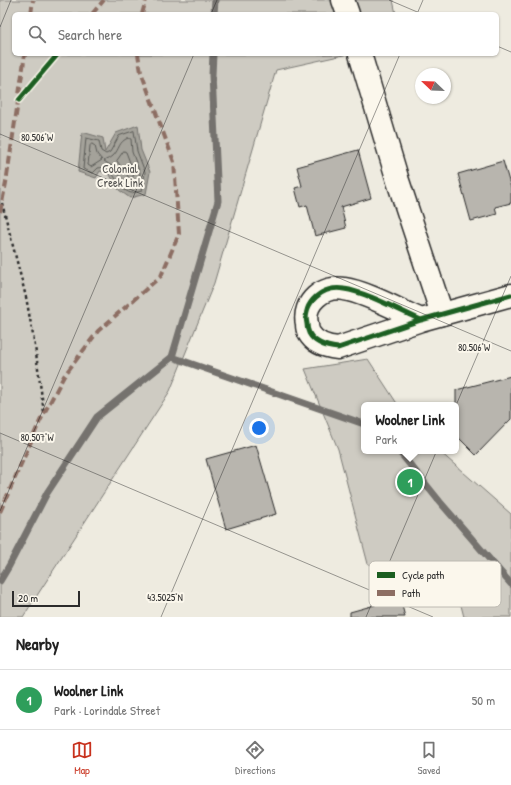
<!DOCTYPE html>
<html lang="en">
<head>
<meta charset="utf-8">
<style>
  body { margin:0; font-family:"Patrick Hand",sans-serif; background:#f6f6f6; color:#222 }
  .compass { position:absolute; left:415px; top:68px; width:36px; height:36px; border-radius:50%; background:#fff; box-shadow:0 1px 3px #0004; rotate:293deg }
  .scale { position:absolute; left:12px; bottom:10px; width:68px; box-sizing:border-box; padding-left:4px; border:2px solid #2b2b2b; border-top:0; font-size:11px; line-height:14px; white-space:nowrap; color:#2b2b2b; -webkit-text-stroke:3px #fbf7ec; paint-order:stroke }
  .you { position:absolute; left:259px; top:428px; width:14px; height:14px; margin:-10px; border:3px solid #fff; border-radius:50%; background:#1a73e8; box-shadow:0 0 0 6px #1a73e833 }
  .badge { display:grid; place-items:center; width:26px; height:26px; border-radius:50%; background:#c8321e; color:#fff; font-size:13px; font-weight:700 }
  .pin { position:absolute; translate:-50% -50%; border:2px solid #fff; box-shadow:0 1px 4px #0006 }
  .popup { position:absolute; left:361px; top:402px; width:98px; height:52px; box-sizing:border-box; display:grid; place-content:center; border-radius:6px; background:#fff; filter:drop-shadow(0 1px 3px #0005); font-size:13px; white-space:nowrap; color:#767676 }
  .popup b { font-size:15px; color:#222 }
  .popup::after { content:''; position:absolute; left:50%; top:100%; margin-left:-8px; border:8px solid transparent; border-top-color:#fff }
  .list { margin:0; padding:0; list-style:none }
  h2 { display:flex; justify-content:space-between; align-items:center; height:52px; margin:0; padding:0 16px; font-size:17px }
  h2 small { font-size:13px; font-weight:400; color:#767676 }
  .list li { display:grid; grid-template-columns:26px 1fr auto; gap:12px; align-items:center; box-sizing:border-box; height:60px; padding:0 16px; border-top:1px solid #e0e0e0 }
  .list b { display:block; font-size:15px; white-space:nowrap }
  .list p { margin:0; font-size:13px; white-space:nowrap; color:#767676 }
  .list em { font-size:13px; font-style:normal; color:#767676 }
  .icon { flex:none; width:22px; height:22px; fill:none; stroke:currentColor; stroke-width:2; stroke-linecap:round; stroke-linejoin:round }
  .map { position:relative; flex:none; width:511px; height:617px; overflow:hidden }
  .search { position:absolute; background:#fff; box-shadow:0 1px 3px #0004; left:12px; right:12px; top:12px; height:44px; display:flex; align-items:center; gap:10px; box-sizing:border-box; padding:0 14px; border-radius:6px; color:#767676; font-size:15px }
  .sheet { height:112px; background:#fff }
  nav { display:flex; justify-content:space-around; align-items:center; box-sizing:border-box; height:56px; border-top:1px solid #e0e0e0; background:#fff; font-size:11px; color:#767676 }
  nav a { display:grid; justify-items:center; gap:2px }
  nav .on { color:#c8321e }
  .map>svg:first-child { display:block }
  .green { fill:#cecbc2; stroke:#7c7b76 }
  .water { fill:#a4a29a; stroke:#74726e }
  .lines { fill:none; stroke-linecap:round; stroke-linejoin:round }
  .shore { stroke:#5b5b57; stroke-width:1 }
  .stream { stroke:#74726e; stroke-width:7 }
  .building { fill:#b8b5ae; stroke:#2b2b2b }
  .minor-casing { stroke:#2b2b2b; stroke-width:25 }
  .path { stroke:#2b2b2b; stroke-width:2.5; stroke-dasharray:3 3; stroke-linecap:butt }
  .minor { stroke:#fbf7ec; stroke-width:22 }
  .quiet { stroke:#8d6e63; stroke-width:4; stroke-dasharray:8 4; stroke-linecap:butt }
  .cycleway-casing { stroke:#fbf7ec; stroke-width:8 }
  .cycleway { stroke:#1b5e20; stroke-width:5 }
  .ticks { fill:none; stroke:#2b2b2b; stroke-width:1; stroke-opacity:0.45 }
  .labels { text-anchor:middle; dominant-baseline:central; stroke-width:4; stroke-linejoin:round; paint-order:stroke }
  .park-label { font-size:12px; fill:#545351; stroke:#fbf7ec }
  .key { fill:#fbf7ec; stroke:#bdbab2; stroke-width:1 }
  .key-label { font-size:11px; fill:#2b2b2b }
  .ticks-label { font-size:10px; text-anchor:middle; fill:#2b2b2b; stroke:#fbf7ec; stroke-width:4; stroke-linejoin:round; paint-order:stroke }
</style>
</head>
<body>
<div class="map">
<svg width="511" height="617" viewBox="0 0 511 617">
  <rect width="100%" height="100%" fill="#eeebe0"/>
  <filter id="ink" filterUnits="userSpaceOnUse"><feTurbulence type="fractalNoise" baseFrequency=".025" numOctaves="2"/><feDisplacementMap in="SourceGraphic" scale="8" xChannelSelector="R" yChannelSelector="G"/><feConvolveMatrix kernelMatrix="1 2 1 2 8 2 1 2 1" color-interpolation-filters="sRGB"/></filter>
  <g filter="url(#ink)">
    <g class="green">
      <polygon points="0,0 393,0 396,14 14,14 14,54 348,54 276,70 214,283 170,391 23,617 0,617"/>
      <polygon points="368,359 398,405 364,405 364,451 439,451 511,514 511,617 464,617 457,590 368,564 338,449 305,369"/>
    </g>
    <polygon class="water" points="138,125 141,150 150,172 146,194 130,198 119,190 110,175 100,171 96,178 78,172 82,132 103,138 105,152 116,133"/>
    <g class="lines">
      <g class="shore">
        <path d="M 134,131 L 137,151 L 145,172 L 142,191 L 131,193 C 128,192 124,190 122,188 C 114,180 113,165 98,168 L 93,173 L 83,169 L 86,138 L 99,141 L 101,151 L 106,154 L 110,152 L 119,136 Z"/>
        <path d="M 128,138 L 131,139 L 132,152 L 140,173 L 138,186 L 133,188 L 125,184 L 115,168 L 104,161 C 106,159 110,159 113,156 C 120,149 118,142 128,138 Z"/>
        <polygon points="92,144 95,146 97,154 102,160 91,167 88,165 90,146"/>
        <polygon points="124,151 126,152 134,173 132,180 130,179 117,161"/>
      </g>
      <g class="stream">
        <polyline points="214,14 215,0"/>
        <polyline points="172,357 364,424"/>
        <polyline points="399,451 440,502 511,584"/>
        <polyline points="0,581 9,566 47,493 97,417 172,357 218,201 212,75 213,54"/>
      </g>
    </g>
    <g class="building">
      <polygon points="358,150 371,198 341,207 346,228 315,236 307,205 300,207 295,188 302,186 297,167"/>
      <polygon points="503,161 511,188 511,203 495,207 497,214 471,221 458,174"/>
      <polygon points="511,376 511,419 476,455 456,435 456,390"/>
      <polygon points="256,445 276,514 226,529 206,459"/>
      <polygon points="400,598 405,617 350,617 350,612"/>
    </g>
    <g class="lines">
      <defs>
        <g id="minor">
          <polyline points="343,0 348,14"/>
          <polyline points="360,54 398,181 442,314"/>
          <path d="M 421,320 C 400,311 366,292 344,289 C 324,285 302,302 307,324 C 307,327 308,331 309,333 C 315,344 328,347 338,348 L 421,320 L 511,295"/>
        </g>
      </defs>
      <use href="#minor" class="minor-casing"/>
      <polyline class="path" points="2,203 26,297 35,346 44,413"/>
      <use href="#minor" class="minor"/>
      <g class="quiet">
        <polyline points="31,14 33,0"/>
        <polyline points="92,14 104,0"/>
        <polyline points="142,14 146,0"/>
        <polyline points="0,212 6,183 25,54"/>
        <polyline points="0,512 40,421 64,376 98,331 161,276 179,234 174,162 141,72 138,54"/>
      </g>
      <defs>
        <g id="cycleway">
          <polyline points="19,100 58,54"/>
          <path d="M 421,320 C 400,311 366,292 344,289 C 324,285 302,302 307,324 C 307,327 308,331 309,333 C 315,344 328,347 338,348 L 421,320 L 511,295"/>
        </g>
      </defs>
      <use href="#cycleway" class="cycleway-casing"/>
      <use href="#cycleway" class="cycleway"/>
    </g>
  </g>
  <path class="ticks" d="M 389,0 L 422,14M 211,14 L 217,0M 417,14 L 423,0M 0,27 L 11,0M 497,46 L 511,52M 0,134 L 511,351M 0,433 L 433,617M 0,511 L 194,54M 161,617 L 400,54M 366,617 L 511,276"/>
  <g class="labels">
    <g class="park-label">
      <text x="120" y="168">Colonial<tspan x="120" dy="14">Creek Link</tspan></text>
    </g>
  </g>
  <rect x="369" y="561" width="132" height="46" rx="6" class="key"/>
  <rect x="377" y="572" width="18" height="6" fill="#1b5e20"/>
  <rect x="377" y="590" width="18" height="6" fill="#8d6e63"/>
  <g class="key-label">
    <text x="402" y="579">Cycle path</text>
    <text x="402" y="597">Path</text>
  </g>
  <g class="ticks-label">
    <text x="37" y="141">80.506°W</text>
    <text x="474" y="351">80.506°W</text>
    <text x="37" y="441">80.507°W</text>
    <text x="165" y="601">43.5025°N</text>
  </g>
</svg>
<svg class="compass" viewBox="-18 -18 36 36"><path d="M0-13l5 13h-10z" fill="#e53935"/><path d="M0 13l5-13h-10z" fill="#767676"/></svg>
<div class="scale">20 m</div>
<div class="you"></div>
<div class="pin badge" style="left:410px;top:482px;background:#2e9e5b">1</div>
<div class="popup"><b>Woolner Link</b>Park</div>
<div class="search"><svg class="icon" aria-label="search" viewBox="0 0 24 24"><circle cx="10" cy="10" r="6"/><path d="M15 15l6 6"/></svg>Search here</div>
</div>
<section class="sheet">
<h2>Nearby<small></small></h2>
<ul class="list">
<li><span class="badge" style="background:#2e9e5b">1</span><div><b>Woolner Link</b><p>Park · Lorindale Street</p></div><em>50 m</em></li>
</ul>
</section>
<nav>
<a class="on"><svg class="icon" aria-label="map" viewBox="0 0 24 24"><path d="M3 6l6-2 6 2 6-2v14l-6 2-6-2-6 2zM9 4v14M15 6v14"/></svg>Map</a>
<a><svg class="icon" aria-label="directions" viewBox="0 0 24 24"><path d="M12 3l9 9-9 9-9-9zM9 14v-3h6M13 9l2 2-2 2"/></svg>Directions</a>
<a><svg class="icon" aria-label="saved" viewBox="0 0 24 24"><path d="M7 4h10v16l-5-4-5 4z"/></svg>Saved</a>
</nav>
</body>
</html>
